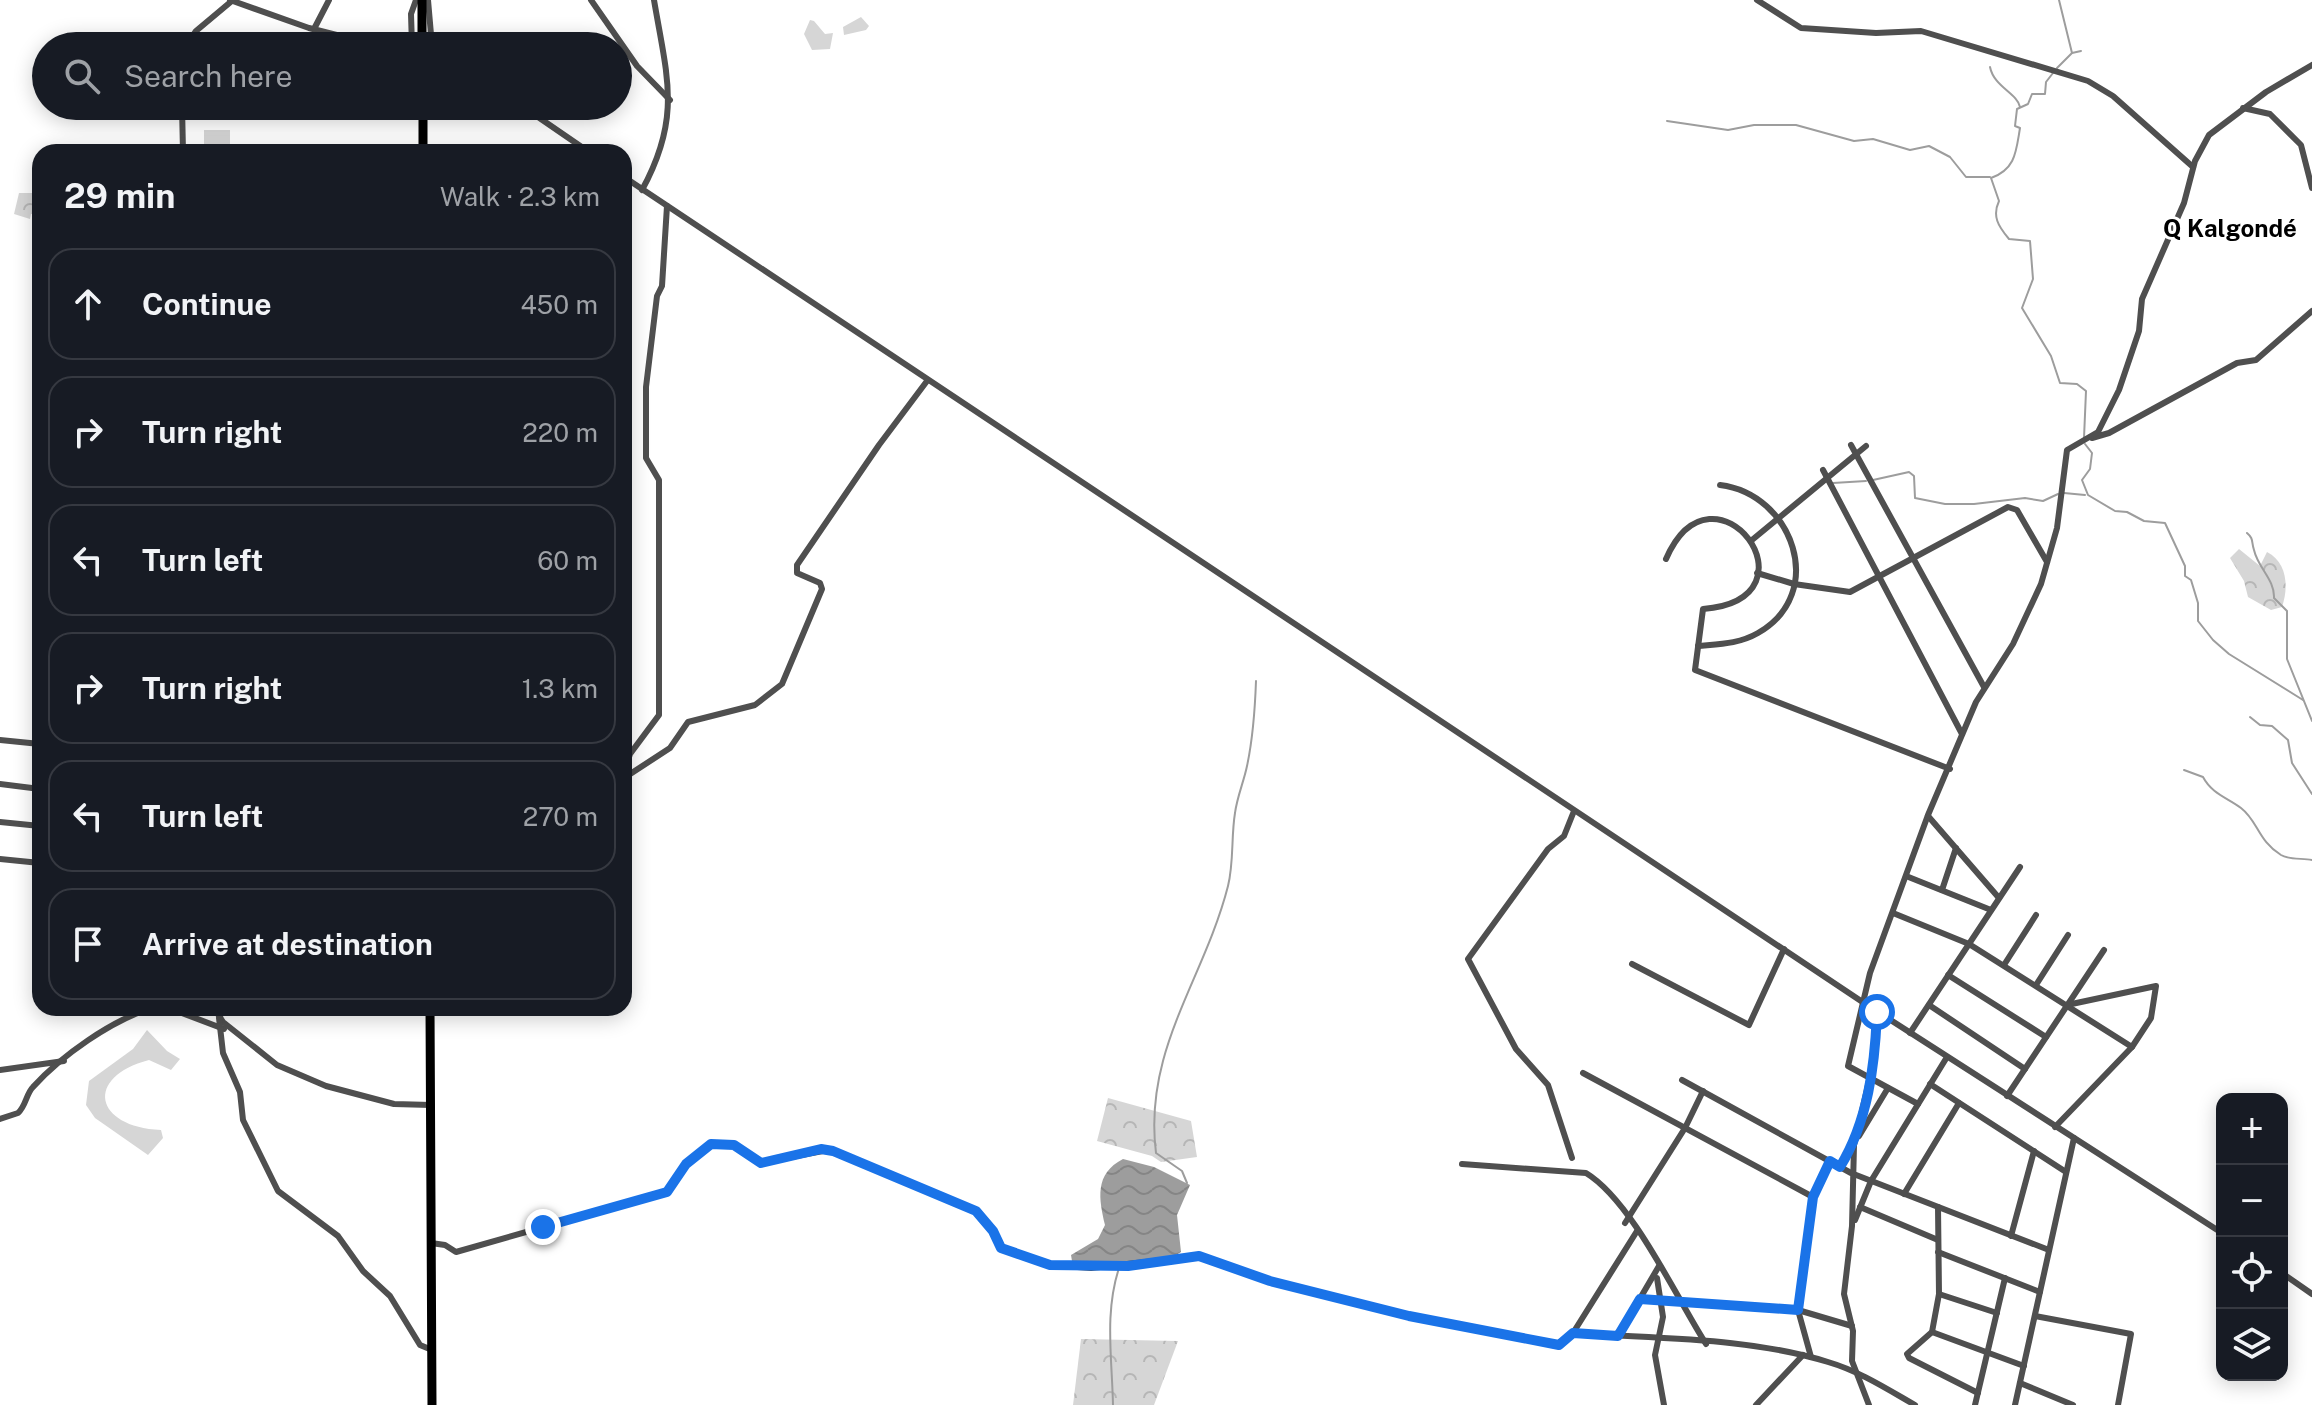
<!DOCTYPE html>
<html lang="en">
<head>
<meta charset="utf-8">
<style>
  body { margin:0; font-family:"Public Sans",sans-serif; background:#242831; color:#f1f3f6 }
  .controls { position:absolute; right:24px; bottom:24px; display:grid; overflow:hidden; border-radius:16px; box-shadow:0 4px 20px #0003 }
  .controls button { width:72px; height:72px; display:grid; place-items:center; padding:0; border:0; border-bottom:2px solid #363941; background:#171b24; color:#f1f3f6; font:40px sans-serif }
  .stop { position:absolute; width:24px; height:24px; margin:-18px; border:6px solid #1a73e8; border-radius:50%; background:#fff }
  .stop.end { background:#1a73e8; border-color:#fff; box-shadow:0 2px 8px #0008 }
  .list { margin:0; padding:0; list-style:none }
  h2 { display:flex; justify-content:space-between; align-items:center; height:104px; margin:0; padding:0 32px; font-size:34px }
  h2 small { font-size:26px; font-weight:400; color:#9ea1a6 }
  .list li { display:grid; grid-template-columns:52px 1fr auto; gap:24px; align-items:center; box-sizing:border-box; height:112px; margin:0 16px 16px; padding:0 16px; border:2px solid #363941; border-radius:24px }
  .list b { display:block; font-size:30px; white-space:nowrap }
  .list em { font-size:26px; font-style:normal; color:#9ea1a6 }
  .icon { flex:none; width:44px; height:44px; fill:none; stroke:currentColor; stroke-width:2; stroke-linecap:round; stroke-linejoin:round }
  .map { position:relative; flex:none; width:2312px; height:1405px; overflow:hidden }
  .search { position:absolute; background:#171b24; box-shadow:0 4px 20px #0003; left:32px; top:32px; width:600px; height:88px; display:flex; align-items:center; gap:20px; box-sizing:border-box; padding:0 28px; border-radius:44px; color:#9ea1a6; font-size:30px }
  .panel { position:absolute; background:#171b24; box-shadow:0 4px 20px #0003; left:32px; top:144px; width:600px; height:872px; border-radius:24px }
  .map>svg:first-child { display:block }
  .grass { fill:#d6d6d6 }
  .forest { fill:url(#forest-crowns) }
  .water { fill:url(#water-waves) }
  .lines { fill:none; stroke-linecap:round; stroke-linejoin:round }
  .stream { stroke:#9d9d9d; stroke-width:2 }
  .minor { stroke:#4f4f4f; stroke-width:6 }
  .highway { stroke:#000; stroke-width:9 }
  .route { stroke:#1a73e8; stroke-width:10 }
  .labels { text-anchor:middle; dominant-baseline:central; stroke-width:6; stroke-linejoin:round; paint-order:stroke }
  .quarter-label { font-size:24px; font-weight:bold; fill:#000; stroke:#fff }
</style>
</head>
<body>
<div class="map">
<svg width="2312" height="1405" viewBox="0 0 2312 1405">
  <defs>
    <pattern id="forest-crowns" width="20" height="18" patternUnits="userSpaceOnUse" patternTransform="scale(2)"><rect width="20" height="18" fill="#d6d6d6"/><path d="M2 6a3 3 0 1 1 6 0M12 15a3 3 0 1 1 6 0" fill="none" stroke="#b6b6b6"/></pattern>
    <pattern id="water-waves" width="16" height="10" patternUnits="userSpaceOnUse" patternTransform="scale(2)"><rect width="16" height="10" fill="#9d9d9d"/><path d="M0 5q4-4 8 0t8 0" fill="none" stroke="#858585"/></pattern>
  </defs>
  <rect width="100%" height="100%" fill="#fff"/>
  <g class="grass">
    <polygon points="861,17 869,26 866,30 844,35 843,27"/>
    <polygon points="810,20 814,21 825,34 833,33 830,49 812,50 804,34"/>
    <rect x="204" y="130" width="26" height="22"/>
    <path d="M 147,1030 L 167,1051 L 180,1059 L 171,1070 L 149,1060 C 84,1077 94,1127 161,1130 L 163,1138 L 148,1155 L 95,1118 L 86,1105 L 89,1081 L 133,1049 Z"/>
  </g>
  <g class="forest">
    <polygon points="19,193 40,193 40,214 31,214 30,219 14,214"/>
    <path d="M 2239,549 L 2260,566 L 2267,552 C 2287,562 2289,587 2282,607 L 2271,610 L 2248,597 L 2244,581 L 2230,558 Z"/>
    <polygon points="1108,1098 1191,1121 1197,1157 1161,1162 1152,1156 1097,1141"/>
    <polygon points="1081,1339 1178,1341 1154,1405 1073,1405"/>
  </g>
  <path class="water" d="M 1123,1159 L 1154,1167 L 1190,1185 L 1177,1215 L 1181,1252 C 1157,1267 1100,1266 1072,1261 L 1071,1255 L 1098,1239 L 1105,1225 C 1099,1199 1094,1174 1123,1159 Z"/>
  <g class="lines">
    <g class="stream">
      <polyline points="2059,0 2072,53"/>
      <path d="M 1990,67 C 1994,87 2017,93 2020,107"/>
      <polyline points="2057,68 2072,53 2081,51"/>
      <path d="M 2053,73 L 2046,82 L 2045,94 L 2032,94 L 2028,104 L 2017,109 L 2015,126 L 2020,128 C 2016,151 2016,169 1991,178 L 1999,201 C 1992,216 1998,226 2009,239 L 2030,241 L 2033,279 L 2022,308 L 2051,356 L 2060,383 L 2077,384 L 2086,391 L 2084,438"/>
      <polyline points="1667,121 1728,130 1754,125 1796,125 1854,141 1873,139 1910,150 1929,146 1950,157 1966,177 1990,177"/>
      <polyline points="2085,444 2092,453 2090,469 2082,480 2088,495 2115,511 2127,512 2144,521 2165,523 2185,566 2185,576 2191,580 2198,603 2198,621 2213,640 2229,654 2303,700"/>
      <polyline points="1873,480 1909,472 1914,476 1915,498 1945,504 1974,504 2025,498 2043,501 2058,494"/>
      <polyline points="1833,483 1866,481"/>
      <polyline points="2064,493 2085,495"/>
      <path d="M 2247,533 C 2254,539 2251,541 2254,550 C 2258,568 2275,580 2274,598 L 2287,611 L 2287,659 L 2312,721"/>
      <polyline points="2250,717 2260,725 2272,726 2288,740 2292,763 2312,794"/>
      <path d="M 2184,770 L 2203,777 C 2212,794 2228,798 2241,808 C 2258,821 2258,841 2281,855 C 2290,860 2302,858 2312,860"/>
      <path d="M 1187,1183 L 1182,1171 L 1156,1153 C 1143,1050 1204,980 1228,886 C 1234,862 1231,837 1235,813 C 1237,797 1244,781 1247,766 C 1253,738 1255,709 1256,681"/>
      <path d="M 1113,1405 C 1112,1357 1104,1311 1120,1265"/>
    </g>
    <g class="minor">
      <polyline points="230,0 309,28 380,46"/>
      <polyline points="428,0 432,46"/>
      <polyline points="591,0 637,66 670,100"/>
      <polyline points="1757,0 1801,28 1876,33 1921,31 2088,81 2113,96 2193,167"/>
      <polyline points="314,29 329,0"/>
      <polyline points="122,46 134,41 164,46"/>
      <polyline points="186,46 196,31 233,0"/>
      <polyline points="412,46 411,14 416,0"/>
      <polyline points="182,106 183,152"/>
      <polyline points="522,106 589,152"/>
      <polyline points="2243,108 2270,114 2301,145 2312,188"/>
      <polyline points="624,177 1861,1001 2222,1233"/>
      <path d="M 642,190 C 682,117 667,77 654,0"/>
      <polyline points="2092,438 2109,433 2237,363 2256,360 2312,311"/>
      <polyline points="1851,445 1984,687"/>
      <polyline points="1823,470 1962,734"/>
      <polyline points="1752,540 1866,446"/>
      <path d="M 1666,559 C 1714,449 1826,599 1703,609 L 1695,670 L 1950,769"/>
      <polyline points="1757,573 1794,584 1850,592 2008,507 2017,510 2047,562"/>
      <path d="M 1698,646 C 1719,644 1739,644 1758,633 C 1828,593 1793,494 1720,485"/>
      <polyline points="0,740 40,744"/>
      <polyline points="624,772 630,754 659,715 659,480 646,458 646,387 657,296 662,286 667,206"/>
      <polyline points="624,778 670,748 688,722 755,705 782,684 822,589 820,583 797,573 797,565 879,445 927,381"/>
      <polyline points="0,784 40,789"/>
      <polyline points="1928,816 1999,898"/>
      <polyline points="0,822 40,826"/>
      <polyline points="0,859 40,863"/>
      <polyline points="1906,876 1991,910"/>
      <polyline points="1942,890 1956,848"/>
      <polyline points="1893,913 1969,944 2132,1047"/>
      <polyline points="1632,964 1749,1025 1784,949"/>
      <polyline points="2004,965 2036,915"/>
      <polyline points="1948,975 2046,1037"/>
      <polyline points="2036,985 2068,935"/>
      <polyline points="1929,1005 2025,1069"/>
      <polyline points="152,1008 174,1010 224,1029"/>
      <polyline points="214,1008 223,1022 277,1065 326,1086 394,1104 431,1105"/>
      <polyline points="224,1008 219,1018 223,1053 240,1092 243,1120 278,1191 338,1236 363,1271 390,1296 420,1345 432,1350"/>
      <polyline points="1910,1033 2020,867"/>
      <polyline points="0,1070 64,1061"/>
      <polyline points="1583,1073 1813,1197"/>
      <polyline points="1682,1080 1851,1173 2049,1250"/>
      <polyline points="1930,1084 2066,1172"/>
      <polyline points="2007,1096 2104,950"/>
      <polyline points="1918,1104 1848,1066 1870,973 1928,815 1976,702 2013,644 2041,584 2057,528 2067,450 2098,432 2119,390 2139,331 2142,299 2184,203 2195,161 2209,135 2266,92 2312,65"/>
      <path d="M 0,1119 L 18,1113 C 26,1106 26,1094 33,1087 C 62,1055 111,1021 151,1008"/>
      <polyline points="2055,1127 2132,1047 2151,1018 2156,986 2067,1005"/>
      <polyline points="1859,1136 1888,1088"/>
      <polyline points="1572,1158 1548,1085 1516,1049 1468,959 1548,849 1564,836 1574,811"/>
      <path d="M 1462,1164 L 1586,1173 C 1632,1201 1676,1297 1706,1344"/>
      <polyline points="1840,1167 1853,1146"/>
      <polyline points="1904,1194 1959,1103"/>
      <polyline points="1860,1207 1938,1240"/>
      <polyline points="1938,1207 1939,1294 1932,1332 1907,1354 1909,1358 1978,1393"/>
      <polyline points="1855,1220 1871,1181 1947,1057"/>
      <polyline points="1625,1223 1685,1128 1703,1091"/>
      <polyline points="2011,1236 2034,1151"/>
      <polyline points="431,1243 445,1245 456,1252 667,1192 686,1164 711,1144 734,1145 761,1163 828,1150 976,1211 993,1231 1001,1248 1050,1265 1091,1268 1199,1256 1270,1281 1394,1312 1559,1345 1573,1333 1637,1231"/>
      <polyline points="1938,1252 2040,1292"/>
      <polyline points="2282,1273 2312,1294"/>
      <polyline points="1657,1278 1663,1317 1655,1355 1664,1405"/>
      <polyline points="1939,1294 1997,1313"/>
      <polyline points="1640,1299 1798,1310 1852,1326"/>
      <polyline points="2035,1316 2131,1334 2118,1405"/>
      <polyline points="1932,1332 2024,1366"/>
      <path d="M 1573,1333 C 1656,1339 1748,1337 1828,1362 C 1859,1371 1887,1389 1915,1405"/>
      <polyline points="1618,1336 1659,1266"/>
      <polyline points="1811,1357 1798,1310 1813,1197 1830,1161"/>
      <polyline points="2020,1383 2073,1405"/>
      <polyline points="1756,1405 1803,1355"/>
      <polyline points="1869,1405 1852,1361 1853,1331 1844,1294 1852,1226 1854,1145 1872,1068 1877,1012"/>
      <polyline points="1975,1405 2005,1278"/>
      <polyline points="2015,1405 2074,1138"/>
    </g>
    <g class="highway">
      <polyline points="422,0 422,46"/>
      <polyline points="423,106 423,152"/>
      <polyline points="430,1008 432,1405"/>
    </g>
  </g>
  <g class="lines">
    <path class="route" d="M 543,1227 L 667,1192 L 686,1164 L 711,1144 L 734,1145 L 761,1163 L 821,1149 L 833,1151 L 976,1211 L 993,1231 L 1001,1248 L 1050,1265 L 1128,1266 L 1199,1256 L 1270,1281 L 1409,1316 L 1559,1345 L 1573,1333 L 1618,1336 L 1640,1299 L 1798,1310 L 1813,1197 L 1830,1161 L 1840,1167 C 1868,1121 1875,1065 1877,1012"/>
  </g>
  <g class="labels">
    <g class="quarter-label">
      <text x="2230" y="228">Q Kalgondé</text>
    </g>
  </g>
</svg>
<div class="controls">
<button>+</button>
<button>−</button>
<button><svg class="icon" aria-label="locate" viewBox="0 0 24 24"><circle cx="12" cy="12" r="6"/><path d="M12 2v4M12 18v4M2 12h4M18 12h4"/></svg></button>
<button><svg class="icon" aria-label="layers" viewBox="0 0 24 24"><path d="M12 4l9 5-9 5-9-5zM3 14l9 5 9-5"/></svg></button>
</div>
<div class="stop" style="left:1877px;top:1012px"></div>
<div class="stop end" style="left:543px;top:1227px"></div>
<div class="search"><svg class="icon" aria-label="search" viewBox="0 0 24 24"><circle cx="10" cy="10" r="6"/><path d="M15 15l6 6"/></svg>Search here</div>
<section class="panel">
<h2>29 min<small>Walk · 2.3 km</small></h2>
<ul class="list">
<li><svg class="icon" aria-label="ahead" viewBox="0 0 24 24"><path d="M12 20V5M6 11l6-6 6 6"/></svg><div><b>Continue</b></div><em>450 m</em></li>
<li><svg class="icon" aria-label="right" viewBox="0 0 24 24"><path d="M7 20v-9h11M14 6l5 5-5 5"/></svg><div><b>Turn right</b></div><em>220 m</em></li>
<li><svg class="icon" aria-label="left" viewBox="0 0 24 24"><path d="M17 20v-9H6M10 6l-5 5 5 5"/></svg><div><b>Turn left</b></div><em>60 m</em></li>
<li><svg class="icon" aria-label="right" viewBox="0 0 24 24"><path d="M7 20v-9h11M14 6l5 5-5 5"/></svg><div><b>Turn right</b></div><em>1.3 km</em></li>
<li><svg class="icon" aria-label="left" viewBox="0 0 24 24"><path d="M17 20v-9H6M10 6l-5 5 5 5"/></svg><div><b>Turn left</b></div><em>270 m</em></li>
<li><svg class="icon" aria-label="arrive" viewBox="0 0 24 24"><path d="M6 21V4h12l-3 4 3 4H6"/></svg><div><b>Arrive at destination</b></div></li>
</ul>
</section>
</div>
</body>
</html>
